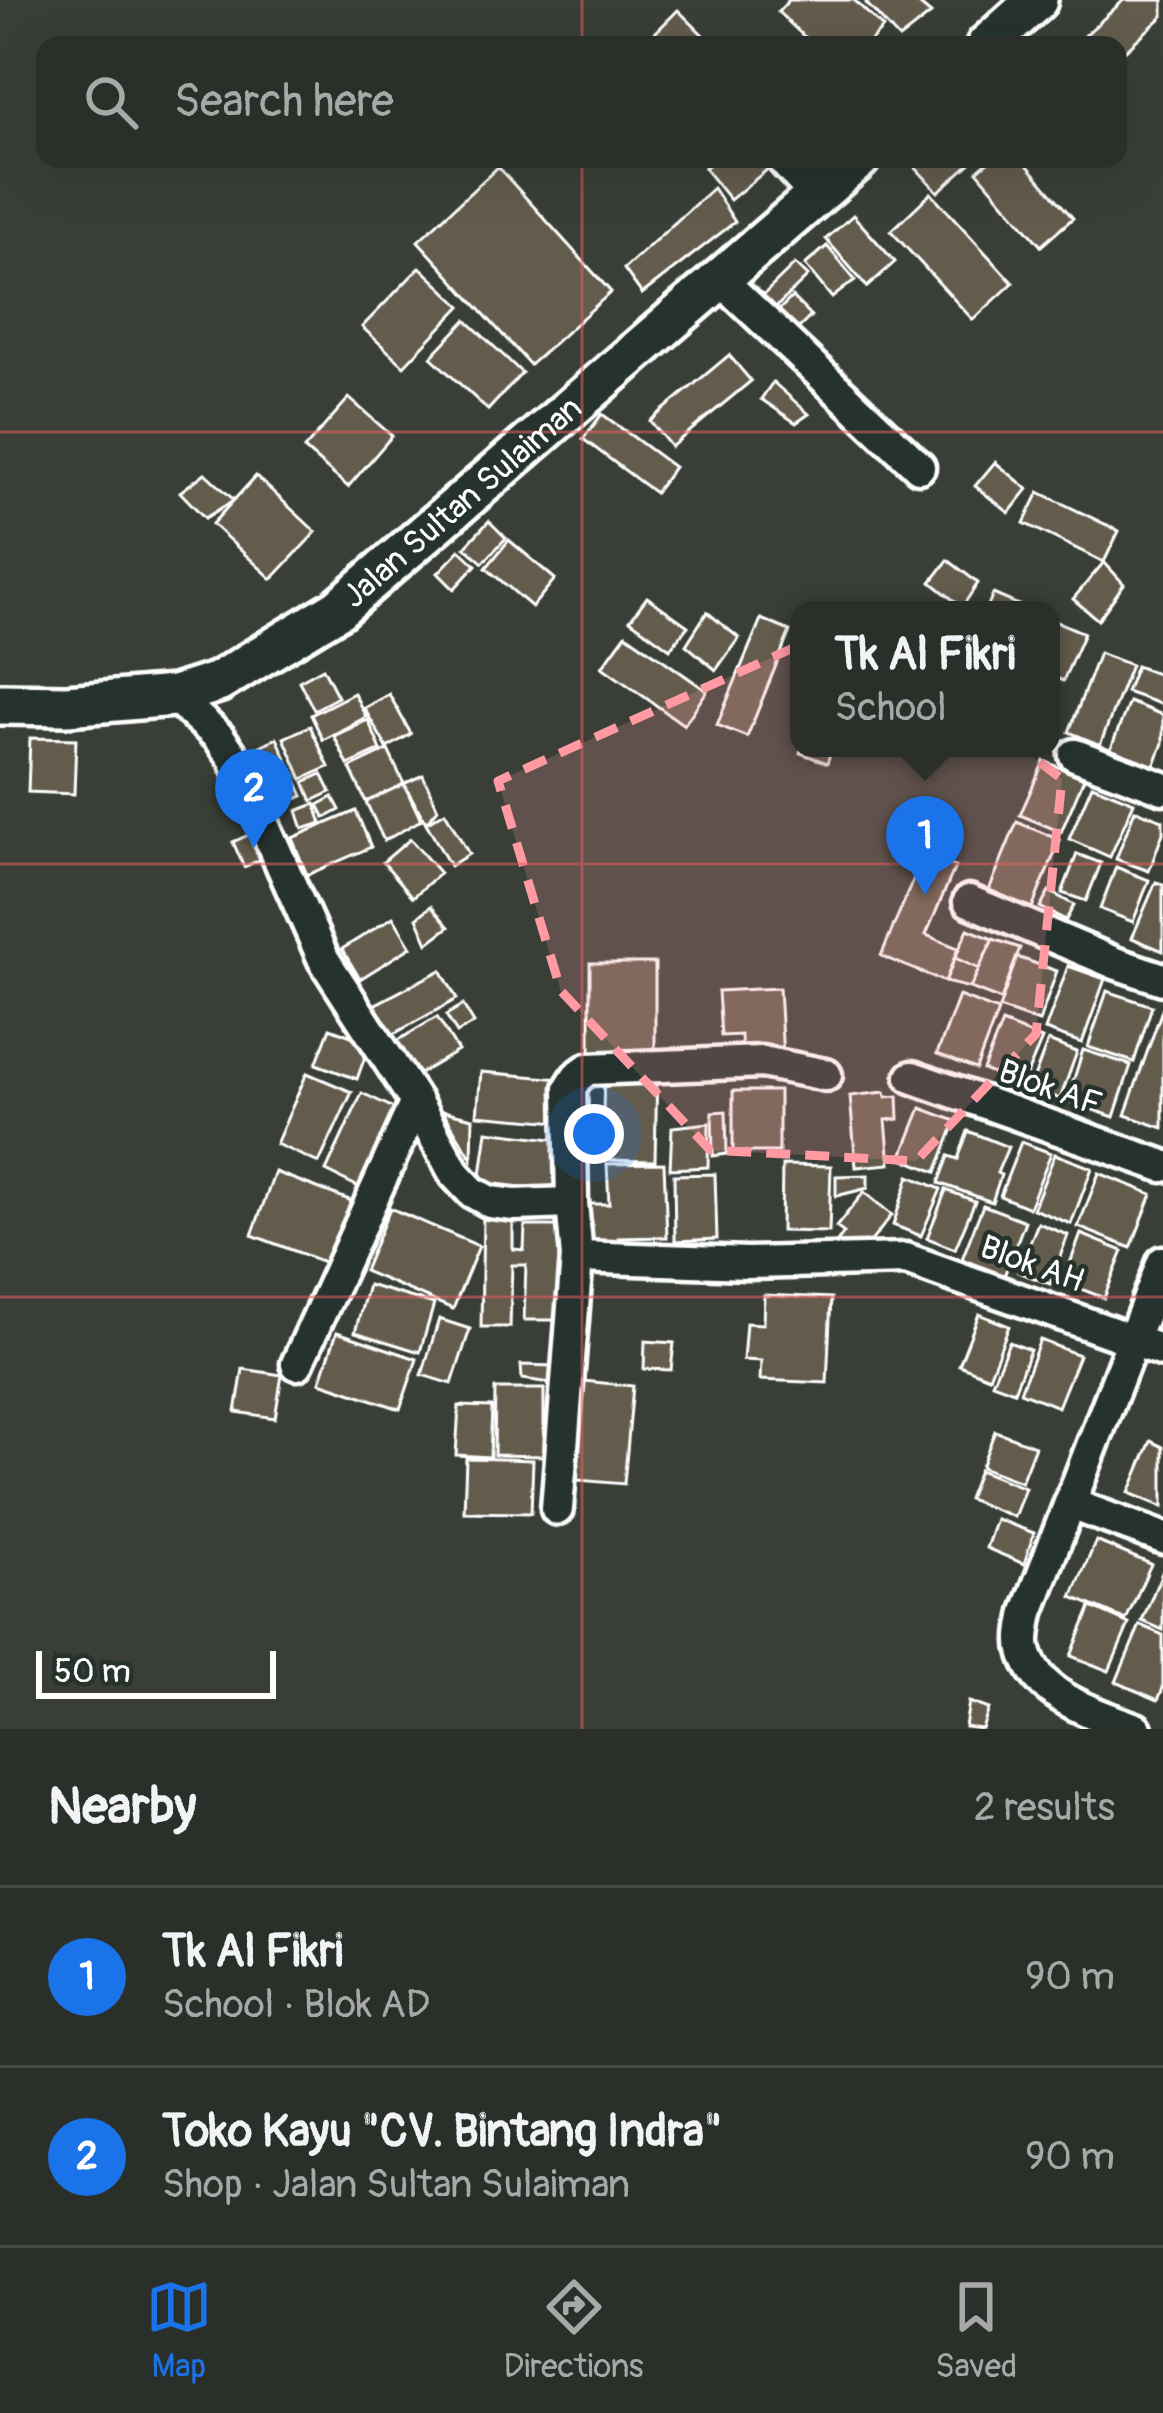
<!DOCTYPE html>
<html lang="en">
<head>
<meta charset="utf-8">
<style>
  body { margin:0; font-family:Pangolin,sans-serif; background:#333731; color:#f1f3f6 }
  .scale { position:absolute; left:36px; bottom:30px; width:240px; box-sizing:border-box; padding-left:12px; border:6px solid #fff; border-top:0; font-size:33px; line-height:42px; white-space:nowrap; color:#fff; -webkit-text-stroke:9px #26332d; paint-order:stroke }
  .you { position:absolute; left:594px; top:1134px; width:42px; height:42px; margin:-30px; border:9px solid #fff; border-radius:50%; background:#1a73e8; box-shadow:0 0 0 18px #1a73e833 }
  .badge { display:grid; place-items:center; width:78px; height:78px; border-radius:50%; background:#1a73e8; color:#fff; font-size:39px; font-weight:700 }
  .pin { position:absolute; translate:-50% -99px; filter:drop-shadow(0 3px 6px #0008) }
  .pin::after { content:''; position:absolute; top:63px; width:42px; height:36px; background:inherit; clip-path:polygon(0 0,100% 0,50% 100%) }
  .popup { position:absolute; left:790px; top:601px; width:270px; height:156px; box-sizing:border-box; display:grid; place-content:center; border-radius:24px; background:#2b2f29; filter:drop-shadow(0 3px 9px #0005); font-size:39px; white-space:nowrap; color:#a6a9a8 }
  .popup b { font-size:45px; color:#f1f3f6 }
  .popup::after { content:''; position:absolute; left:50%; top:100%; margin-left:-24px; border:24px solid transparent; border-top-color:#2b2f29 }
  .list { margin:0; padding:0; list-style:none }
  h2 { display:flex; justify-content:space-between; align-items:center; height:156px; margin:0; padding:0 48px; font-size:51px }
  h2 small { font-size:39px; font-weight:400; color:#a6a9a8 }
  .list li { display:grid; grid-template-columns:78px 1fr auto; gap:36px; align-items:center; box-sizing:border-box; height:180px; padding:0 48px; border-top:3px solid #474a46 }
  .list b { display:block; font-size:45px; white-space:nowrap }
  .list p { margin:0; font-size:39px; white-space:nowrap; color:#a6a9a8 }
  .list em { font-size:39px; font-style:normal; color:#a6a9a8 }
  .icon { flex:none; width:66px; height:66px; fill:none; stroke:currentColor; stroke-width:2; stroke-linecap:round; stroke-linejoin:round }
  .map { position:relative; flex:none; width:1163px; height:1729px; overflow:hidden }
  .search { position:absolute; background:#2b2f29; box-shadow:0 12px 48px #0002; left:36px; right:36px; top:36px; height:132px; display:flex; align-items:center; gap:30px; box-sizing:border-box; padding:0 42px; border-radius:24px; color:#a6a9a8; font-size:45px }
  .sheet { height:516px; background:#2b2f29 }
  nav { display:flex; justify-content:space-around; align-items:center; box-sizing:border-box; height:168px; border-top:3px solid #474a46; background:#2b2f29; font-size:33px; color:#a6a9a8 }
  nav a { display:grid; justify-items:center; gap:6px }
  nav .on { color:#1a73e8 }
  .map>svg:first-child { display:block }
  .building { fill:#645c4d; stroke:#fff; stroke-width:3 }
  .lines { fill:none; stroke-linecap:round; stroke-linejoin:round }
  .minor-casing { stroke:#fff; stroke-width:39 }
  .major-casing { stroke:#fff; stroke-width:48 }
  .minor { stroke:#26332d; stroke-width:30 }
  .major { stroke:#26332d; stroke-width:39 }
  .marked { fill:#ff9aa2; fill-opacity:0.2; stroke:#ff9aa2; stroke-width:9; stroke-dasharray:24 15; stroke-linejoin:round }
  .grid { fill:none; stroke:#e05e5e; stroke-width:3; stroke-opacity:0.55 }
  .labels { text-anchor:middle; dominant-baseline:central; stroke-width:9; stroke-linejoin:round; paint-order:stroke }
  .street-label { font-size:33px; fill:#fff; stroke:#26332d }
</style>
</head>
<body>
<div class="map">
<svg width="1163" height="1729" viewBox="0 0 1163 1729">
  <rect width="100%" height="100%" fill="#393f37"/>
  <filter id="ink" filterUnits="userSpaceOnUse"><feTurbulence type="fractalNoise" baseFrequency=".00833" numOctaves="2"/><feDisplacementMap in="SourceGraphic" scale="24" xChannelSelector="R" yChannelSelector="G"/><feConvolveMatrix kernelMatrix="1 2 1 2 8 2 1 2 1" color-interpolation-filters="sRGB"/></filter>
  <g filter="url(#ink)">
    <g class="building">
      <polygon points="789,0 854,0 883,28 867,45 813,45 778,12"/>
      <polygon points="870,0 914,0 931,14 899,39 866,3"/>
      <polygon points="1124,0 1163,0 1163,16 1118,57 1118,45 1089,45 1082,38"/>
      <polygon points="678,10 706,38 698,45 643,45"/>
      <polygon points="716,159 760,159 768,169 730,200 704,168"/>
      <polygon points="918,159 975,159 938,192 912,164"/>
      <polygon points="991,159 1022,159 1073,218 1041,246 977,171"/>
      <polygon points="498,167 611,292 530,365 418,241"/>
      <polygon points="713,188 735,222 642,294 624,269"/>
      <polygon points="931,193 1013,283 973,320 891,231"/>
      <polygon points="853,215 895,262 867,287 826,239"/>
      <polygon points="827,246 855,280 832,298 805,265"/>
      <polygon points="795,264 808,276 771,312 759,299"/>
      <polygon points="420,267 461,306 404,366 362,327"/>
      <polygon points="792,297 811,316 795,332 776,313"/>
      <polygon points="466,320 522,373 488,410 431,357"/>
      <polygon points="729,355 751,381 671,447 650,421"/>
      <polygon points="773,382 809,414 796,423 761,399"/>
      <polygon points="349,398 392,436 348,487 304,449"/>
      <polygon points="602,414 674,467 655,493 583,439"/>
      <polygon points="995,462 1028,489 1009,513 975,486"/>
      <polygon points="205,473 234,500 205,518 180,492"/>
      <polygon points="256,476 316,532 272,579 212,524"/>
      <polygon points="1039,492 1119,531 1104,562 1024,523"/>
      <polygon points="489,521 506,538 483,563 465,547"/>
      <polygon points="509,540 555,579 532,607 486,568"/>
      <polygon points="460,550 476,565 454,589 438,573"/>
      <polygon points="948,560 978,583 962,607 931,582"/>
      <polygon points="1104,562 1124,584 1098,620 1073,599"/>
      <polygon points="993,594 1030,610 986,610"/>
      <polygon points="647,597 688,626 670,649 630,620"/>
      <polygon points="707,612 739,638 716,670 686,645"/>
      <polygon points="761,619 790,631 747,737 717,725"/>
      <polygon points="1051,619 1084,633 1063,681 1051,676"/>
      <polygon points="626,634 707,691 684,725 602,667"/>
      <polygon points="1099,653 1131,665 1100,745 1069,732"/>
      <polygon points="1136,666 1163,676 1163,705 1126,692"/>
      <polygon points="323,668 338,697 314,710 299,681"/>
      <polygon points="354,693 366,717 323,740 311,715"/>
      <polygon points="389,694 411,734 387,748 364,708"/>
      <polygon points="1129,702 1163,715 1163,743 1153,769 1109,753"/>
      <polygon points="368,720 381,750 348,765 334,736"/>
      <polygon points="310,726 329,767 302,779 284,738"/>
      <polygon points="30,738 76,739 74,794 28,792"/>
      <polygon points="277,738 303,796 275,808 250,751"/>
      <polygon points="802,748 832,748 827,763 800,753"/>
      <polygon points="388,750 404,784 366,802 350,768"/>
      <polygon points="1044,761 1084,778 1061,832 1020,815"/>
      <polygon points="322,774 331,792 312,801 304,782"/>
      <polygon points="423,775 438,809 426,823 404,784"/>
      <polygon points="404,784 421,820 384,841 366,802"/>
      <polygon points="1092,785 1134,802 1110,857 1069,839"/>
      <polygon points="333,797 340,810 325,818 318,805"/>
      <polygon points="315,804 322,823 303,829 297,811"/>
      <polygon points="1135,810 1163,820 1163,833 1149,871 1116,859"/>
      <polygon points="356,811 371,847 307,875 292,838"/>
      <polygon points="445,812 469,854 450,866 426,823"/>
      <polygon points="1017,822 1060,840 1032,908 989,890"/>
      <polygon points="264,828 275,853 244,867 233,842"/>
      <polygon points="410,839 440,873 413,897 383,862"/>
      <polygon points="924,854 955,867 926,935 958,948 945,982 881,956"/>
      <polygon points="1077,854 1101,863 1086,901 1062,893"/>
      <polygon points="1116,867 1149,880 1133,922 1100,909"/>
      <polygon points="1156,882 1163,885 1163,951 1132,938"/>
      <polygon points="1049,891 1074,905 1066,920 1040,907"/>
      <polygon points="431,906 449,927 428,943 417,918"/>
      <polygon points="393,917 411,947 360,979 342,949"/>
      <polygon points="968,929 993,939 979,969 955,958"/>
      <polygon points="993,939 1020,948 1001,1000 970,988"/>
      <polygon points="1017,957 1057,971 1039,1022 999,1008"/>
      <polygon points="955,958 979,969 970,988 945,982"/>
      <rect x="590" y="963" width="65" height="101"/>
      <polygon points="1068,966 1105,979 1082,1043 1045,1030"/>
      <polygon points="441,970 457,999 390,1036 374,1005"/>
      <polygon points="779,988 783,1058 742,1060 741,1035 721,1036 718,991"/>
      <polygon points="1107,991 1152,1006 1134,1062 1088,1047"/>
      <polygon points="959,996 998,1011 976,1069 937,1054"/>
      <polygon points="463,1005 474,1023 457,1033 446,1015"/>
      <polygon points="1163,1007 1163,1128 1125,1115"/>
      <polygon points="437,1017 458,1051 412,1078 392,1044"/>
      <polygon points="1002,1023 1042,1039 1022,1086 983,1070"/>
      <polygon points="330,1028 370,1043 357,1079 316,1064"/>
      <polygon points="1048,1041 1077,1052 1060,1099 1030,1088"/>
      <polygon points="1083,1050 1131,1065 1114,1117 1067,1101"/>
      <polygon points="604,1070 657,1071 655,1161 602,1160"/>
      <polygon points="481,1072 562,1079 558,1122 477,1115"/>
      <polygon points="307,1073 352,1092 319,1163 276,1144"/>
      <rect x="733" y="1091" width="46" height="61"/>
      <polygon points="885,1092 886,1097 898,1096 899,1119 886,1120 890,1164 856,1167 850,1096"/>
      <polygon points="362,1093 404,1113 367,1191 326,1171"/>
      <polygon points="921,1108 956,1121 936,1172 901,1158"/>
      <polygon points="443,1111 473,1118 472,1159"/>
      <polygon points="726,1111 727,1154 713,1156 712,1112"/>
      <polygon points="709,1123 708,1167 670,1169 672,1127"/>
      <polygon points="487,1131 569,1141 563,1192 480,1182"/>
      <polygon points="968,1131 1008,1147 997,1173 1001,1175 992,1202 939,1183 949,1156 958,1159"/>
      <polygon points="1021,1142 1051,1153 1029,1208 1000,1196"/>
      <polygon points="1055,1154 1092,1168 1071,1224 1033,1209"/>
      <polygon points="664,1163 667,1237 618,1238 618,1249 591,1250 590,1204 609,1204 607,1164"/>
      <polygon points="782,1165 831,1166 829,1232 781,1231"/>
      <polygon points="275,1172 360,1204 337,1267 252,1235"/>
      <polygon points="1099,1173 1152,1194 1131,1248 1078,1227"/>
      <polygon points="715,1174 717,1239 675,1241 674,1175"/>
      <polygon points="868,1175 868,1188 836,1196 836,1176"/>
      <polygon points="909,1176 941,1189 921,1236 893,1225"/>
      <polygon points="946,1190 975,1201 955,1249 927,1238"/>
      <polygon points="864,1192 892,1215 865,1249 857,1243 849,1252 837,1242 844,1233 836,1227"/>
      <polygon points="983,1205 1025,1221 1004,1276 962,1259"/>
      <polygon points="390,1208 479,1246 453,1309 364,1271"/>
      <polygon points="483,1216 513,1216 513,1249 524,1250 525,1226 569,1226 567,1320 524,1320 526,1265 512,1265 510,1327 481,1327"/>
      <polygon points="1038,1223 1068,1235 1050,1284 1018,1272"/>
      <polygon points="1081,1234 1123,1251 1104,1298 1063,1282"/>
      <polygon points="368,1285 434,1304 420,1352 355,1332"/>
      <polygon points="764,1295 831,1298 827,1383 760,1380 761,1361 743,1360 746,1323 763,1324"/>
      <polygon points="979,1314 1009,1326 989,1377 959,1365"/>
      <polygon points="439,1319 470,1329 452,1384 422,1375"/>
      <polygon points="337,1332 417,1359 400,1409 320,1382"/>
      <polygon points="1040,1340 1079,1355 1058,1407 1020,1392"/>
      <polygon points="645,1341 674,1343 671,1370 644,1369"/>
      <polygon points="1009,1342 1030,1350 1014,1391 992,1383"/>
      <polygon points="521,1365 554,1366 551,1383 522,1379"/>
      <polygon points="243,1369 282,1375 275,1418 236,1412"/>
      <polygon points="574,1380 633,1386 624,1484 565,1479"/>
      <polygon points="495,1389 544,1389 544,1456 494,1455"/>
      <polygon points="459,1406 492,1407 490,1457 456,1455"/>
      <polygon points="995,1431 1035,1446 1021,1482 981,1467"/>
      <polygon points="1151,1441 1163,1447 1163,1507 1129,1493"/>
      <polygon points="466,1458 533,1460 531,1513 464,1512"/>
      <polygon points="979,1470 1025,1488 1014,1517 968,1499"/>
      <polygon points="996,1519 1034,1533 1024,1564 986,1548"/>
      <polygon points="1096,1541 1151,1564 1126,1620 1072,1597"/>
      <polygon points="1163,1570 1163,1630 1142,1621"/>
      <polygon points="1091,1607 1129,1624 1109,1671 1071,1656"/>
      <polygon points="1140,1625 1163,1635 1163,1688 1158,1700 1116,1682"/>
      <polygon points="969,1702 989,1709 982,1729 965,1727"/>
    </g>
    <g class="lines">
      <defs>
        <g id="minor">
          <polyline points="782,159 817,197"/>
          <polyline points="720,279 919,467"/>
          <polyline points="174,696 219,737 234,758 324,960 416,1102 455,1174 472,1192 490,1202 514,1205 572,1203"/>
          <polyline points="1075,755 1163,788"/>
          <polyline points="969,901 1115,963 1163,979"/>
          <polyline points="912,1077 1163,1166"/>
          <polyline points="577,1257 748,1263 906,1259 1163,1351"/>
          <polyline points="297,1364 416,1102"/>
          <polyline points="1071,1504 1163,1538"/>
          <polyline points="557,1509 577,1257 572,1203 570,1088 577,1077 588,1069 762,1062 826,1075"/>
          <path d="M 1136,1729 C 1096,1714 1036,1697 1025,1650 C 1022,1639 1026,1623 1028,1612 L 1163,1262"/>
        </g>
        <g id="major">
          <polyline points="987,45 1037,0"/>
          <path id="s1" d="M 0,704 L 67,705 L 174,696 L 218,682 L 338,609 L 859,159"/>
        </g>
      </defs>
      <use href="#minor" class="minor-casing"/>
      <use href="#major" class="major-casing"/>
      <use href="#minor" class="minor"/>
      <use href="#major" class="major"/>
    </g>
  </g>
  <path class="marked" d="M 853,621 L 1062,779 L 1036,1034 L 916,1161 L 710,1150 L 561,991 L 498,781 Z"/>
  <path class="grid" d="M 582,0 L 582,45M 582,159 L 582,1729M 0,432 L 1163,432M 0,864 L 1163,864M 0,1297 L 1163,1297"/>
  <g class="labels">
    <g class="street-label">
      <text stroke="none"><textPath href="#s1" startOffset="525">Jalan Sultan Sulaiman</textPath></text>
      <text transform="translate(1050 1088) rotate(20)">Blok AF</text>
      <text transform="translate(1032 1264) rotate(20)">Blok AH</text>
    </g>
  </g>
</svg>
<div class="scale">50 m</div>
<div class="you"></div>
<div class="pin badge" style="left:925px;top:895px">1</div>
<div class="popup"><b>Tk Al Fikri</b>School</div>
<div class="pin badge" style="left:254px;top:848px">2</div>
<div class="search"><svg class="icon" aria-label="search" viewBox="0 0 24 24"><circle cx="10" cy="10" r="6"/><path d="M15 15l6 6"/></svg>Search here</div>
</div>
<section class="sheet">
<h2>Nearby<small>2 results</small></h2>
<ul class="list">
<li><span class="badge">1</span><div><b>Tk Al Fikri</b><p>School · Blok AD</p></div><em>90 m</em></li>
<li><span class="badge">2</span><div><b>Toko Kayu &quot;CV. Bintang Indra&quot;</b><p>Shop · Jalan Sultan Sulaiman</p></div><em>90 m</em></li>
</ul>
</section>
<nav>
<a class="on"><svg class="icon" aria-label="map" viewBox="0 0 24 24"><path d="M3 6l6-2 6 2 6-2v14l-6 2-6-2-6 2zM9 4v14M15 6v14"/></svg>Map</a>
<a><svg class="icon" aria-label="directions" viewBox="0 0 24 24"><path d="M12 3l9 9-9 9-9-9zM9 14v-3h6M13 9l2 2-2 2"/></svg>Directions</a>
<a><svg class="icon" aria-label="saved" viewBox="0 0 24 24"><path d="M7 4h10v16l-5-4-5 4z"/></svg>Saved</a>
</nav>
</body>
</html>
